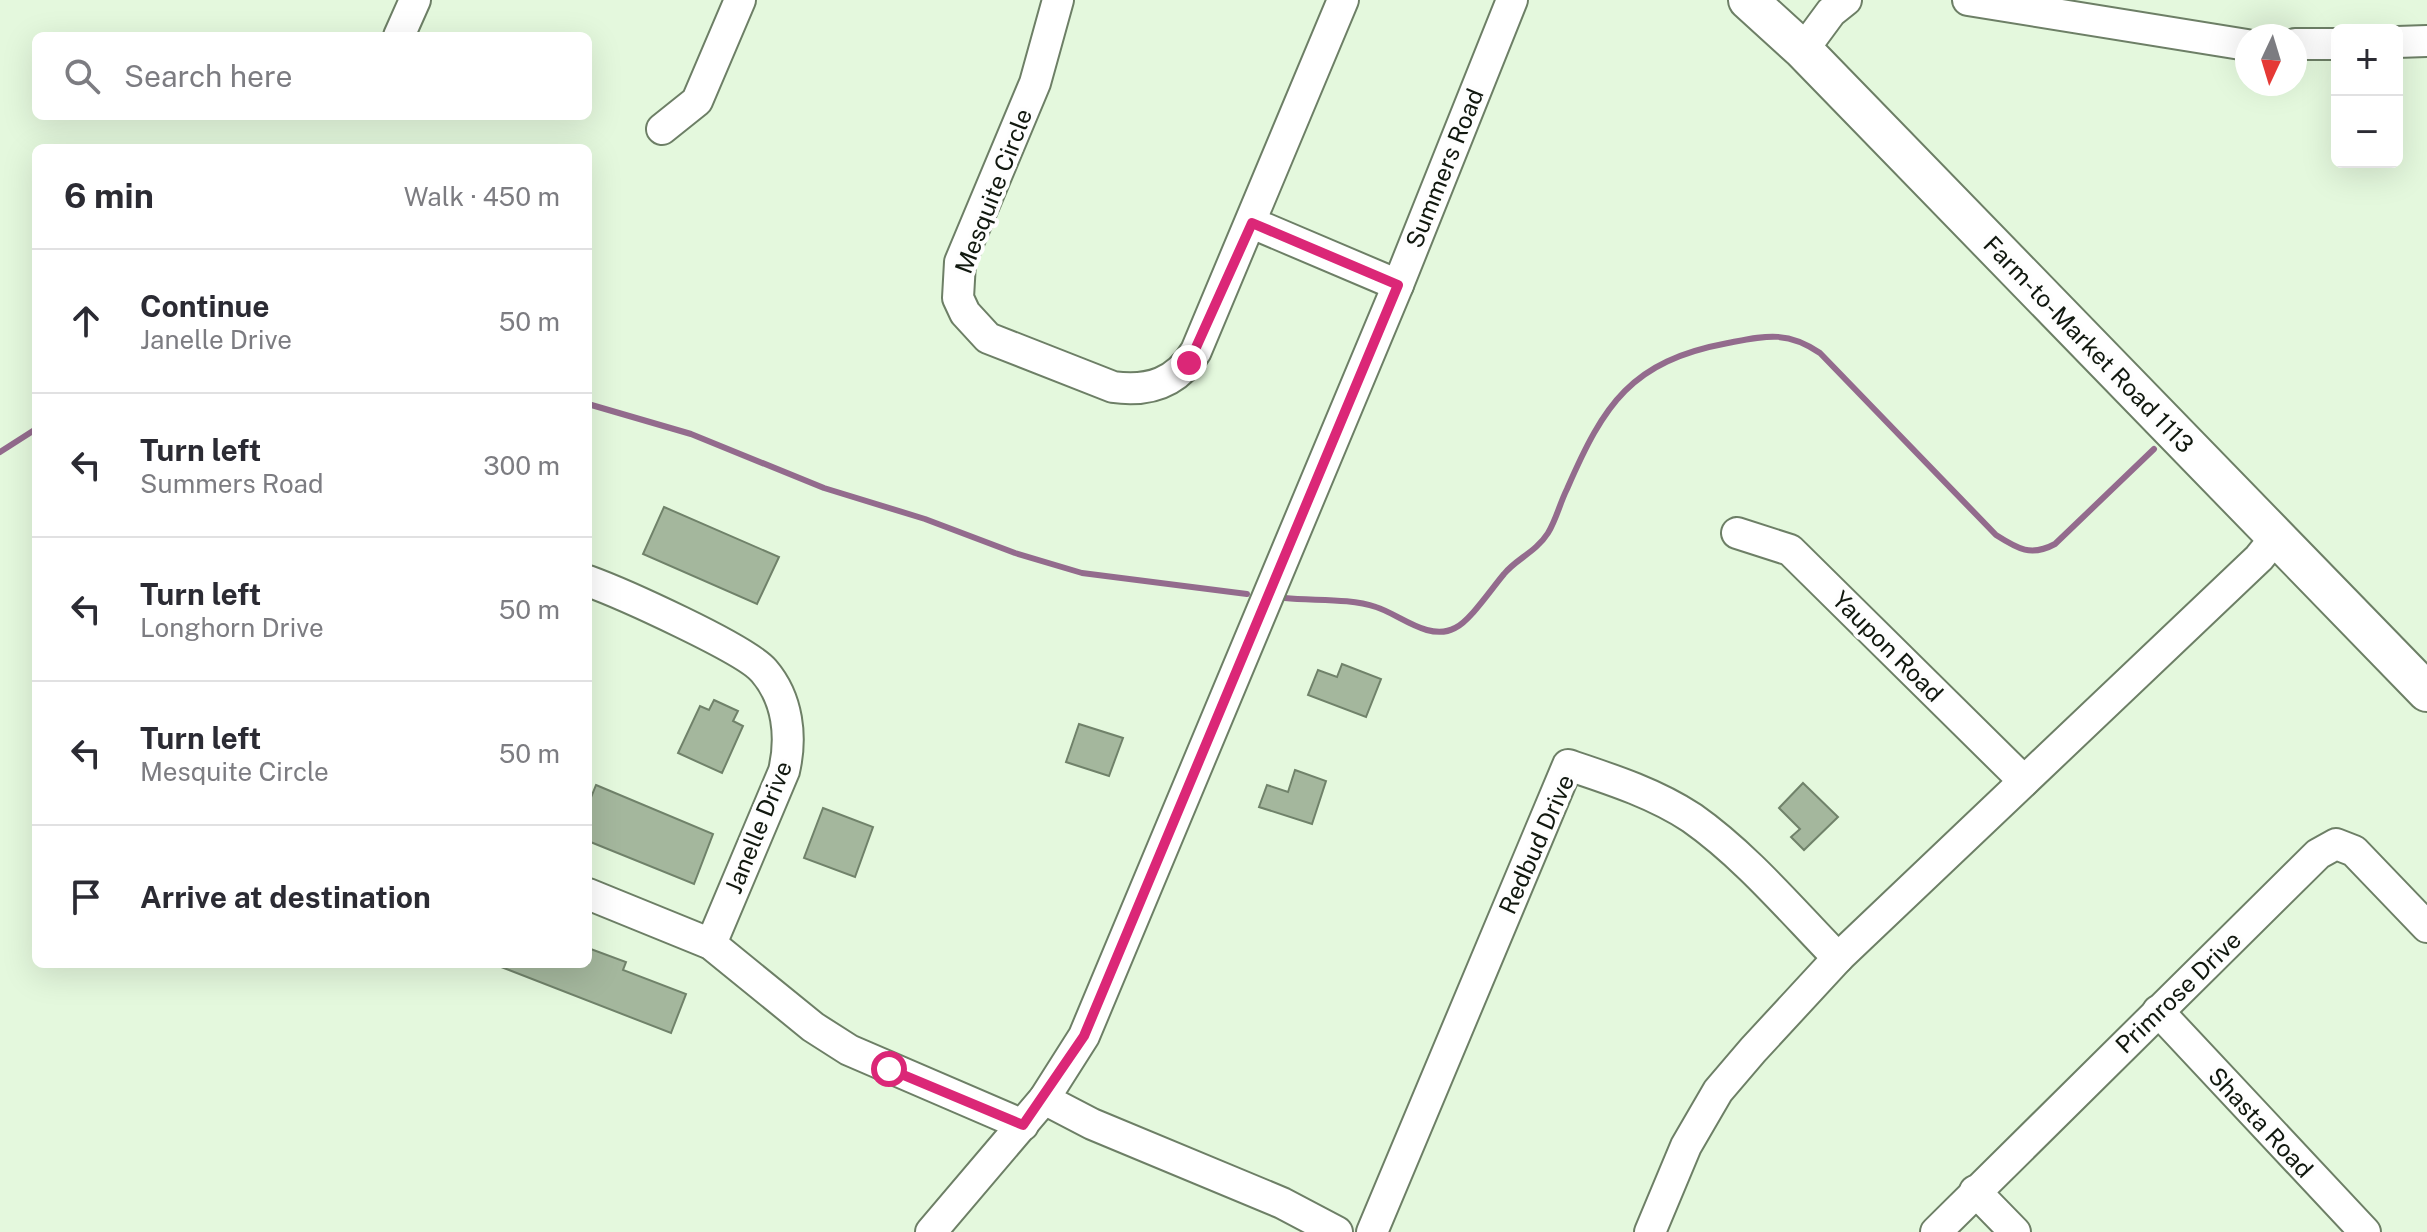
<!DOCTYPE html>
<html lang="en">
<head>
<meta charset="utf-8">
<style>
  body { margin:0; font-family:"Public Sans",sans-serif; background:#f7f7f7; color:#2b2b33 }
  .controls { position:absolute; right:24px; top:24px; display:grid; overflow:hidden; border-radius:12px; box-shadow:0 8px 32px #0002 }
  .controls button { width:72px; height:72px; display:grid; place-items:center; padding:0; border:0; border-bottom:2px solid #e1e1e2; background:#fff; color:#2b2b33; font:40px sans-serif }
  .compass { position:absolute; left:2235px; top:24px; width:72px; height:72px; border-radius:50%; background:#fff; box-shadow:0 8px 32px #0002; rotate:184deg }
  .stop { position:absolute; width:24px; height:24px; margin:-18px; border:6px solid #db2777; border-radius:50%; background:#fff }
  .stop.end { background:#db2777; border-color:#fff; box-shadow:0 2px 8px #0008 }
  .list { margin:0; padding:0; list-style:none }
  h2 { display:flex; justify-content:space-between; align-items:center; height:104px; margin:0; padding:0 32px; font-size:34px }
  h2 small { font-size:26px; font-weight:400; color:#7c7c81 }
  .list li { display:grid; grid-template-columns:52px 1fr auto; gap:24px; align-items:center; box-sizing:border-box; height:144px; padding:0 32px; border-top:2px solid #e1e1e2 }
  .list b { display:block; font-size:30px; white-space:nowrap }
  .list p { margin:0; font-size:26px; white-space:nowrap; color:#7c7c81 }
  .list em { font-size:26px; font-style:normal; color:#7c7c81 }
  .icon { flex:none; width:44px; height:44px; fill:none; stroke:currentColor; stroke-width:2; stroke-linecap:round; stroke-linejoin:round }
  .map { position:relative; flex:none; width:2427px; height:1232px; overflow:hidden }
  .search { position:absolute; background:#fff; box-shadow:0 8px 32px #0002; left:32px; top:32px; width:560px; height:88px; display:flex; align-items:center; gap:20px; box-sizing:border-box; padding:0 28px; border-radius:12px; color:#7c7c81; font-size:30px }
  .panel { position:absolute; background:#fff; box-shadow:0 8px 32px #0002; left:32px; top:144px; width:560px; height:824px; border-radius:12px }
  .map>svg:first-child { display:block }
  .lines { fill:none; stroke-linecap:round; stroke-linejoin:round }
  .stream { stroke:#936b8d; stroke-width:6 }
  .building { fill:#a4b79d; stroke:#70826a; stroke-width:2 }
  .minor-casing { stroke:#6d7f66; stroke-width:34 }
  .major-casing { stroke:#6d7f66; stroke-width:42 }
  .minor { stroke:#fff; stroke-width:30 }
  .major { stroke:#fff; stroke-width:38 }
  .route { stroke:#db2777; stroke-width:10 }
  .labels { text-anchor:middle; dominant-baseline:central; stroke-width:8; stroke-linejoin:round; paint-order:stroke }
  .street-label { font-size:24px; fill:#11180f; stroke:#fefefe }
</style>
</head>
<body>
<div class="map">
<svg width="2427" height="1232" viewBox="0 0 2427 1232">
  <rect width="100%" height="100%" fill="#e4f8dd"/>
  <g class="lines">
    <g class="stream">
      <polyline points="588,404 691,434 824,488 925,519 1015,553 1082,573 1247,594"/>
      <polyline points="0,452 36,429"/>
      <path d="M 1285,598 C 1313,601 1349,598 1376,607 C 1399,614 1429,642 1455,628 C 1470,621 1492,588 1504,574 C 1516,559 1536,552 1548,533 C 1556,520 1560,503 1567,489 C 1604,404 1631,361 1728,343 C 1765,336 1787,330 1820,353 L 1996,535 C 2018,549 2031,557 2055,544 L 2154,449"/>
    </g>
  </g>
  <g class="building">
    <polygon points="664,507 779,557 757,604 643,554"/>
    <polygon points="1342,664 1381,679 1366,717 1308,695 1318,670 1337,677"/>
    <polygon points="714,700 738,711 733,721 743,726 722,773 678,753 700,706 709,710"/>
    <polygon points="1079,724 1123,738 1109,776 1066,762"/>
    <polygon points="1295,770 1326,781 1312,824 1259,807 1267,785 1288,792"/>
    <polygon points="1803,783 1838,817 1804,850 1791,837 1800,829 1779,808"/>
    <polygon points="596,785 713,834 694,884 588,841 588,805"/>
    <polygon points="823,808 873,827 855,877 804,858"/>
    <polygon points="588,948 626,962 623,970 686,994 671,1033 496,965 588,964"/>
  </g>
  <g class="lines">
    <defs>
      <g id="minor">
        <path d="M 1058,0 L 1035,83 L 960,262 L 958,298 L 965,313 L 988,338 L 1113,387 C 1149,392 1177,383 1196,351 L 1343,0"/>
        <polyline points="1968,0 2247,45"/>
        <polyline points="399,36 415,0"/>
        <polyline points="2397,42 2427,41"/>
        <polyline points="2295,44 2337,44"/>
        <polyline points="1803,50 1831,12 1846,0"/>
        <polyline points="662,129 697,101 740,0"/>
        <polyline points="1252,223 1398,285"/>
        <polyline points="1737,533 1790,550 2024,781"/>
        <path d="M 588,581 C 621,593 746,649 764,671 C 788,699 792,737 784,771 L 711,944"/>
        <polyline points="588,894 711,944 813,1027 849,1050 1023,1125"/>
        <polyline points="2158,1011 2365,1232"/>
        <polyline points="1044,1099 1092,1124 1282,1203 1337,1232"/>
        <polyline points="1975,1191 2015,1232"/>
        <polyline points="931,1232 1044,1099 1084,1036 1398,285 1512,0"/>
        <path d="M 1372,1232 L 1568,765 C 1610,779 1654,793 1692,818 C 1746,856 1792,911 1838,958"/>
        <polyline points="1650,1232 1686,1146 1718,1091 1753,1050 1838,958 2259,558 2276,537"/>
        <polyline points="1936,1232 2318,854 2336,844 2354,851 2427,927"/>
      </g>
      <polyline id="major" points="1748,0 1803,50 2427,692"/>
    </defs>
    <use href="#minor" class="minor-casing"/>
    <use href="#major" class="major-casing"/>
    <use href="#minor" class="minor"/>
    <use href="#major" class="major"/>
  </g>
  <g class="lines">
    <polyline class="route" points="889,1069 1023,1125 1084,1036 1398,285 1252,223 1189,363"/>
  </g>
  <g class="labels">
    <g class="street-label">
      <text transform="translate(1444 168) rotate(-68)">Summers Road</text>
      <text transform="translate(993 191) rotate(-69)">Mesquite Circle</text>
      <text transform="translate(2089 344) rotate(46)">Farm-to-Market Road 1113</text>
      <text transform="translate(1888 646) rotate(45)">Yaupon Road</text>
      <text transform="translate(758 827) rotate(-68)">Janelle Drive</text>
      <text transform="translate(1536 844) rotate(-66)">Redbud Drive</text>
      <text transform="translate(2178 992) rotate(-44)">Primrose Drive</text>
      <text transform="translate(2261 1122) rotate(47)">Shasta Road</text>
    </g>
  </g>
</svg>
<div class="controls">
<button>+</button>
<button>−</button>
</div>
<svg class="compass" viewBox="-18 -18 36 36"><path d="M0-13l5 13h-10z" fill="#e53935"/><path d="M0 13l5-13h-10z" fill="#7c7c81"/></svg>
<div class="stop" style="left:889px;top:1069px"></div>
<div class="stop end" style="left:1189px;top:363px"></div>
<div class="search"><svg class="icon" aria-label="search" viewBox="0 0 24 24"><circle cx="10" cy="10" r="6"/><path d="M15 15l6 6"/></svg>Search here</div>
<section class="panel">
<h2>6 min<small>Walk · 450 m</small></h2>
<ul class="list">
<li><svg class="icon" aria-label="ahead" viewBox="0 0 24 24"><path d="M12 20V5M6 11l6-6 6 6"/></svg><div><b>Continue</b><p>Janelle Drive</p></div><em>50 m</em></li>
<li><svg class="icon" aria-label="left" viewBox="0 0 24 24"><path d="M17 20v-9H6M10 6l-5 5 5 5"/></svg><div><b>Turn left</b><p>Summers Road</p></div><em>300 m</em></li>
<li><svg class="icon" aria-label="left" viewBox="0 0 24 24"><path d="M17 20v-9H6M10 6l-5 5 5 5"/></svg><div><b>Turn left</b><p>Longhorn Drive</p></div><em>50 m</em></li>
<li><svg class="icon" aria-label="left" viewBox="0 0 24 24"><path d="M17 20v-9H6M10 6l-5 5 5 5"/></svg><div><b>Turn left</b><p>Mesquite Circle</p></div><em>50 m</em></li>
<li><svg class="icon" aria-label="arrive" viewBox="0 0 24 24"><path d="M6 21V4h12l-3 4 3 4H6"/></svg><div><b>Arrive at destination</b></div></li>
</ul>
</section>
</div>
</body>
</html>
